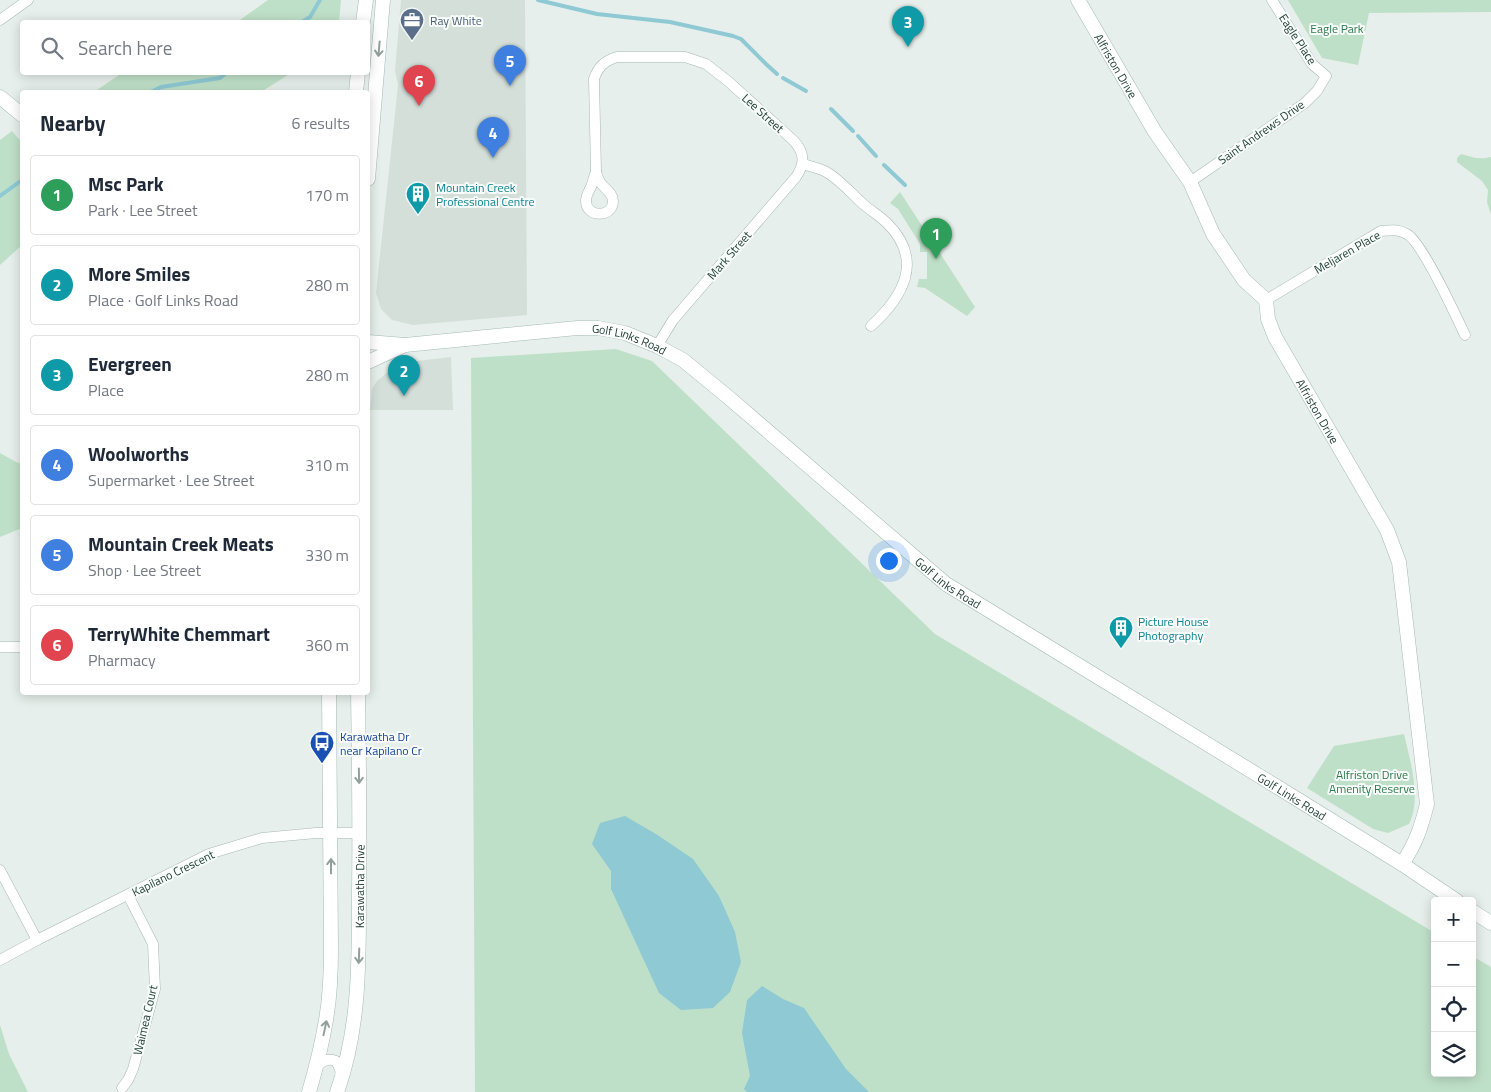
<!DOCTYPE html>
<html lang="en">
<head>
<meta charset="utf-8">
<style>
  body { margin:0; font-family:"Titillium Web",sans-serif; background:#f6f6f7; color:#1f2937 }
  .controls { position:absolute; right:15px; bottom:15px; display:grid; overflow:hidden; border-radius:5px; box-shadow:0 2px 12px #0003 }
  .controls button { width:45px; height:45px; display:grid; place-items:center; padding:0; border:0; border-bottom:1px solid #e0e1e3; background:#fff; color:#1f2937; font:25px sans-serif }
  .you { position:absolute; left:888px; top:560px; width:18px; height:18px; margin:-12px; border:4px solid #fff; border-radius:50%; background:#1a73e8; box-shadow:0 0 0 8px #1a73e833 }
  .badge { display:grid; place-items:center; width:32px; height:32px; border-radius:50%; background:#7f5249; color:#fff; font-size:16px; font-weight:700 }
  .pin { position:absolute; translate:-50% -41px; filter:drop-shadow(0 1px 2px #0008) }
  .pin::after { content:''; position:absolute; top:26px; width:18px; height:15px; background:inherit; clip-path:polygon(0 0,100% 0,50% 100%) }
  .list { margin:0; padding:0; list-style:none }
  h2 { display:flex; justify-content:space-between; align-items:center; height:65px; margin:0; padding:0 20px; font-size:21px }
  h2 small { font-size:16px; font-weight:400; color:#747a83 }
  .list li { display:grid; grid-template-columns:32px 1fr auto; gap:15px; align-items:center; box-sizing:border-box; height:80px; margin:0 10px 10px; padding:0 10px; border:1px solid #e0e1e3; border-radius:5px }
  .list b { display:block; font-size:19px; white-space:nowrap }
  .list p { margin:0; font-size:16px; white-space:nowrap; color:#747a83 }
  .list em { font-size:16px; font-style:normal; color:#747a83 }
  .icon { flex:none; width:28px; height:28px; fill:none; stroke:currentColor; stroke-width:2; stroke-linecap:round; stroke-linejoin:round }
  .map { position:relative; flex:none; width:1491px; height:1092px; overflow:hidden }
  .search { position:absolute; background:#fff; box-shadow:0 2px 12px #0003; left:20px; top:20px; width:350px; height:55px; display:flex; align-items:center; gap:12px; box-sizing:border-box; padding:0 18px; border-radius:5px; color:#747a83; font-size:19px }
  .panel { position:absolute; background:#fff; box-shadow:0 2px 12px #0003; left:20px; top:90px; width:350px; height:605px; border-radius:5px }
  .map>svg:first-child { display:block }
  .built { fill:#d4dfda }
  .green { fill:#bfe0c8 }
  .water { fill:#8ec9d4 }
  .lines { fill:none; stroke-linecap:round; stroke-linejoin:round }
  .stream { stroke:#8ec9d4; stroke-width:4 }
  .street-casing { stroke:#a8b8b2; stroke-width:11 }
  .secondary-casing { stroke:#a4bbb3; stroke-width:15 }
  .street { stroke:#fff; stroke-width:10 }
  .secondary { stroke:#fff; stroke-width:14 }
  .oneway { stroke:#92a09c }
  .labels { text-anchor:middle; dominant-baseline:central; stroke-width:4; stroke-linejoin:round; paint-order:stroke }
  .service-label { font-size:12px; fill:#4e5e75; stroke:#f7fbf9; text-anchor:start }
  .park-label { font-size:12px; fill:#2d7a4b; stroke:#f7fbf9 }
  .street-label { font-size:12px; fill:#24423a; stroke:#f7fbf9 }
  .culture-label { font-size:12px; fill:#0d838f; stroke:#f7fbf9; text-anchor:start }
  .transit-label { font-size:12px; fill:#164399; stroke:#f7fbf9; text-anchor:start }
</style>
</head>
<body>
<div class="map">
<svg width="1491" height="1092" viewBox="0 0 1491 1092">
  <rect width="100%" height="100%" fill="#e6efeb"/>
  <g class="built">
    <polygon points="401,0 525,0 527,315 413,325 392,320 381,309 376,293 398,85 395,71"/>
    <polygon points="451,357 453,410 370,410 372,389 377,381 388,372 408,362"/>
  </g>
  <g class="green">
    <polygon points="268,0 341,0 339,22 237,22"/>
    <polygon points="1288,0 1491,0 1491,12 1369,13 1358,65 1322,58"/>
    <polygon points="122,73 122,72 291,73 261,92 94,92"/>
    <polygon points="12,131 22,143 22,245 0,265 0,140"/>
    <path d="M 1461,154 C 1473,157 1478,160 1491,157 L 1491,215 L 1487,202 L 1488,190 L 1482,181 L 1457,162 L 1457,158 Z"/>
    <polygon points="900,192 975,307 967,316 925,288 917,287 919,279 927,279 927,252 920,252 920,244 898,209 890,203"/>
    <polygon points="616,349 652,361 935,634 1435,933 1435,1073 1472,1073 1472,956 1491,967 1491,1092 475,1092 471,358"/>
    <polygon points="0,453 16,462 22,464 22,528 0,537"/>
    <path d="M 1404,734 C 1410,760 1422,799 1409,824 L 1388,833 L 1373,829 L 1307,788 L 1334,746 Z"/>
    <polygon points="0,1025 9,1054 28,1092 0,1092"/>
  </g>
  <g class="water">
    <polygon points="625,816 656,834 693,859 719,896 735,932 741,962 730,992 713,1008 681,1010 659,993 611,889 611,871 592,844 600,823"/>
    <polygon points="762,986 783,999 804,1008 846,1069 869,1092 747,1092 744,1089 750,1076 742,1033 747,1000"/>
  </g>
  <g class="lines">
    <g class="stream">
      <polyline points="538,0 597,14 670,22 733,36 741,39 766,64 777,74"/>
      <polyline points="302,22 310,17 320,0"/>
      <polyline points="783,78 806,91"/>
      <polyline points="151,92 161,87 220,78 227,72"/>
      <polyline points="831,109 853,131"/>
      <polyline points="858,136 876,156"/>
      <polyline points="884,165 905,185"/>
      <polyline points="0,196 22,180"/>
    </g>
    <defs>
      <g id="street">
        <polyline points="0,20 28,0"/>
        <path d="M 803,164 C 811,167 821,168 828,173 C 841,181 852,194 863,204 C 871,211 880,216 887,223 C 924,260 904,296 871,326"/>
        <path d="M 596,172 L 594,79 C 598,67 604,61 617,57 L 685,57 L 706,64 L 729,82 L 794,141 C 805,153 805,164 796,177 L 673,320 L 657,346"/>
        <path d="M 596,172 C 597,175 598,179 600,182 C 604,189 613,192 613,201 C 613,218 586,218 586,201 C 586,195 589,191 591,187 C 593,182 594,176 596,172 Z"/>
        <polyline points="1190,182 1305,103 1317,91 1326,76 1312,64 1272,0"/>
        <path d="M 1266,300 L 1381,231 C 1391,230 1398,229 1407,234 C 1422,242 1456,316 1465,335"/>
        <polyline points="0,647 22,647"/>
        <polyline points="0,870 37,940"/>
        <polyline points="0,960 37,940 209,854 262,838 316,833 360,833"/>
        <path d="M 316,1068 C 322,1061 327,1058 336,1061 L 340,1069 L 341,1078"/>
        <polyline points="122,1088 128,1080 133,1069 155,989 153,944 128,895"/>
      </g>
      <g id="secondary">
        <path id="s1" d="M 1078,0 L 1155,132 L 1190,182 L 1213,234 L 1244,280 L 1266,300 L 1268,319 L 1275,337 L 1387,530 L 1399,562 L 1427,804 C 1421,828 1416,843 1402,864"/>
        <polyline points="363,22 366,0"/>
        <polyline points="356,92 358,72"/>
        <polyline points="0,97 22,115"/>
        <polyline points="368,179 383,0"/>
        <path id="s2" d="M 368,342 L 405,345 L 577,328 L 598,328 L 625,333 L 657,346 L 683,360 L 728,397 L 946,584 L 1279,788 L 1402,864 L 1457,901"/>
        <polyline points="368,362 405,345"/>
        <polyline points="1472,911 1491,923"/>
        <path d="M 309,1092 C 316,1068 322,1044 326,1020 C 330,997 331,973 331,949 L 329,692"/>
        <path id="s3" d="M 337,1092 C 360,1028 359,960 359,893 C 360,826 359,759 358,692"/>
      </g>
    </defs>
    <use href="#street" class="street-casing"/>
    <use href="#secondary" class="secondary-casing"/>
    <use href="#street" class="street"/>
    <use href="#secondary" class="secondary"/>
  </g>
  <defs><path id="oneway-shaft" d="M-6 0H5M1.5-3L5.5 0L1.5 3" fill="none" stroke-width="1.6" stroke-linecap="round" stroke-linejoin="round" transform="scale(1.25)"/></defs>
  <g class="oneway">
    <use href="#oneway-shaft" transform="translate(379 49) rotate(95)"/>
    <use href="#oneway-shaft" transform="translate(359 776) rotate(89)"/>
    <use href="#oneway-shaft" transform="translate(331 866) rotate(-90)"/>
    <use href="#oneway-shaft" transform="translate(359 956) rotate(92)"/>
    <use href="#oneway-shaft" transform="translate(325 1028) rotate(-78)"/>
  </g>
  <defs>
    <symbol id="office-pin" viewBox="-11 -11 22 30"><path d="M0 17L-7.5 6A9.5 9.5 0 1 1 7.5 6Z" fill="#5c6f8a" stroke="#f7fbf9"/><path d="M-6-3h4V-5.5h4V-3h4V5H-6ZM-1-4.5V-3h2v-1.5ZM-6 0V1H6V0Z" fill="#fff"/></symbol>
    <symbol id="building-pin" viewBox="-11 -11 22 30"><path d="M0 17L-7.5 6A9.5 9.5 0 1 1 7.5 6Z" fill="#0f9aa8" stroke="#f7fbf9"/><path d="M-4-6H4V6H1V3H-1V6H-4ZM-2.5-4.3h1.7v1.8h-1.7ZM.8-4.3h1.7v1.8H.8ZM-2.5-1h1.7V.8h-1.7ZM.8-1h1.7V.8H.8Z" fill="#fff"/></symbol>
    <symbol id="bus-pin" viewBox="-11 -11 22 30"><path d="M0 17L-7.5 6A9.5 9.5 0 1 1 7.5 6Z" fill="#1a4fb4" stroke="#f7fbf9"/><path d="M-5-6H5V4H4V6H2V4H-2V6H-4V4H-5ZM-3.5-4V0h7V-4ZM-3.5 1.2v1.5H-2V1.2ZM2 1.2v1.5H3.5V1.2Z" fill="#fff"/></symbol>
  </defs>
  <g fill-rule="evenodd">
    <use href="#office-pin" x="398" y="6" width="28" height="38"/>
    <use href="#building-pin" x="404" y="180" width="28" height="38"/>
    <use href="#building-pin" x="1107" y="614" width="28" height="38"/>
    <use href="#bus-pin" x="308" y="729" width="28" height="38"/>
  </g>
  <g class="labels">
    <g class="service-label">
      <text x="430" y="20">Ray White</text>
    </g>
    <g class="park-label">
      <text x="1337" y="28">Eagle Park</text>
      <text x="1372" y="774">Alfriston Drive<tspan x="1372" dy="14">Amenity Reserve</tspan></text>
    </g>
    <g class="street-label">
      <text transform="translate(1298 39) rotate(57)">Eagle Place</text>
      <text stroke="none"><textPath href="#s1" startOffset="76">Alfriston Drive</textPath></text>
      <text transform="translate(763 113) rotate(42)">Lee Street</text>
      <text transform="translate(1261 132) rotate(-35)">Saint Andrews Drive</text>
      <text transform="translate(1347 252) rotate(-30)">Meljaren Place</text>
      <text transform="translate(729 255) rotate(-49)">Mark Street</text>
      <text stroke="none"><textPath href="#s2" startOffset="264">Golf Links Road</textPath></text>
      <text stroke="none"><textPath href="#s1" startOffset="480">Alfriston Drive</textPath></text>
      <text stroke="none"><textPath href="#s2" startOffset="669">Golf Links Road</textPath></text>
      <text stroke="none"><textPath href="#s2" startOffset="1074">Golf Links Road</textPath></text>
      <text transform="translate(173 873) rotate(-26)">Kapilano Crescent</text>
      <text stroke="none"><textPath href="#s3" startOffset="208">Karawatha Drive</textPath></text>
      <text transform="translate(145 1020) rotate(-77)">Waimea Court</text>
    </g>
    <g class="culture-label">
      <text x="436" y="187">Mountain Creek<tspan x="436" dy="14">Professional Centre</tspan></text>
      <text x="1138" y="621">Picture House<tspan x="1138" dy="14">Photography</tspan></text>
    </g>
    <g class="transit-label">
      <text x="340" y="736">Karawatha Dr<tspan x="340" dy="14">near Kapilano Cr</tspan></text>
    </g>
  </g>
</svg>
<div class="controls">
<button>+</button>
<button>−</button>
<button><svg class="icon" aria-label="locate" viewBox="0 0 24 24"><circle cx="12" cy="12" r="6"/><path d="M12 2v4M12 18v4M2 12h4M18 12h4"/></svg></button>
<button><svg class="icon" aria-label="layers" viewBox="0 0 24 24"><path d="M12 4l9 5-9 5-9-5zM3 14l9 5 9-5"/></svg></button>
</div>
<div class="you"></div>
<div class="pin badge" style="left:936px;top:259px;background:#2e9e5b">1</div>
<div class="pin badge" style="left:404px;top:396px;background:#0f9aa8">2</div>
<div class="pin badge" style="left:908px;top:47px;background:#0f9aa8">3</div>
<div class="pin badge" style="left:493px;top:158px;background:#3f7fe0">4</div>
<div class="pin badge" style="left:510px;top:86px;background:#3f7fe0">5</div>
<div class="pin badge" style="left:419px;top:106px;background:#e0444e">6</div>
<div class="search"><svg class="icon" aria-label="search" viewBox="0 0 24 24"><circle cx="10" cy="10" r="6"/><path d="M15 15l6 6"/></svg>Search here</div>
<section class="panel">
<h2>Nearby<small>6 results</small></h2>
<ul class="list">
<li><span class="badge" style="background:#2e9e5b">1</span><div><b>Msc Park</b><p>Park · Lee Street</p></div><em>170 m</em></li>
<li><span class="badge" style="background:#0f9aa8">2</span><div><b>More Smiles</b><p>Place · Golf Links Road</p></div><em>280 m</em></li>
<li><span class="badge" style="background:#0f9aa8">3</span><div><b>Evergreen</b><p>Place</p></div><em>280 m</em></li>
<li><span class="badge" style="background:#3f7fe0">4</span><div><b>Woolworths</b><p>Supermarket · Lee Street</p></div><em>310 m</em></li>
<li><span class="badge" style="background:#3f7fe0">5</span><div><b>Mountain Creek Meats</b><p>Shop · Lee Street</p></div><em>330 m</em></li>
<li><span class="badge" style="background:#e0444e">6</span><div><b>TerryWhite Chemmart</b><p>Pharmacy</p></div><em>360 m</em></li>
</ul>
</section>
</div>
</body>
</html>
